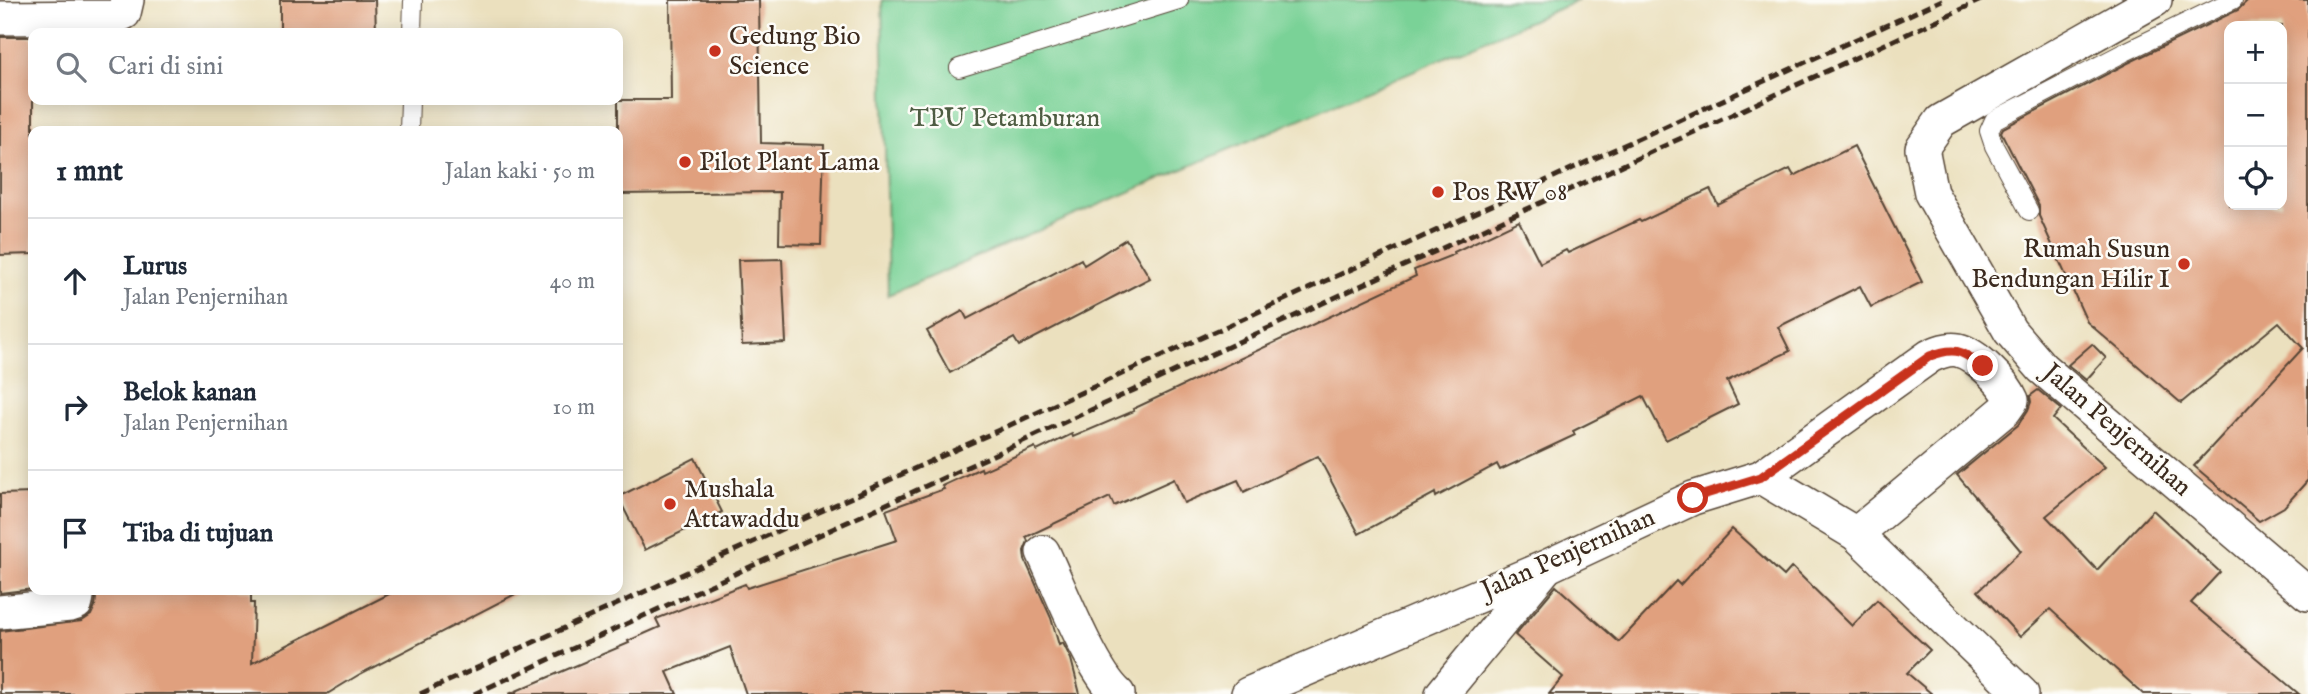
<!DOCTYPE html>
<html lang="id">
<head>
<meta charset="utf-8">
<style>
  body { margin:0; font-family:"IM FELL English",serif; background:#f2f2f3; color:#1f2937 }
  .controls { position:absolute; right:21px; top:21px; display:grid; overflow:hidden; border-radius:14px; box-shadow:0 4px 18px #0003 }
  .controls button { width:63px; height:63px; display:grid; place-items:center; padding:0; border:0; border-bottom:2px solid #e0e1e3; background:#fff; color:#1f2937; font:35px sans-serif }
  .stop { position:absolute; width:21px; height:21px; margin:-16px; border:5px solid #c8321e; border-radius:50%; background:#fff }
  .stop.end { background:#c8321e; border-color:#fff; box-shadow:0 2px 7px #0008 }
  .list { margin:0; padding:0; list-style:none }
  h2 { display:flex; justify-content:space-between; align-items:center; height:91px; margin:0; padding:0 28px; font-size:30px }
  h2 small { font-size:23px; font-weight:400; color:#747a83 }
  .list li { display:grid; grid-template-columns:46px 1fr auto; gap:21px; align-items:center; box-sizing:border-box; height:126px; padding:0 28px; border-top:2px solid #e0e1e3 }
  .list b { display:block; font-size:26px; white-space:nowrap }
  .list p { margin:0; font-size:23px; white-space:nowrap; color:#747a83 }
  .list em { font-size:23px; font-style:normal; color:#747a83 }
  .icon { flex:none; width:38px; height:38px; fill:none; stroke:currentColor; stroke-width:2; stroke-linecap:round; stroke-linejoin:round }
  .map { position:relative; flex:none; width:2308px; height:694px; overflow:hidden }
  .search { position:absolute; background:#fff; box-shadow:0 4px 18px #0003; left:28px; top:28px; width:595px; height:77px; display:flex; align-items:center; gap:18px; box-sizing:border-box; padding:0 24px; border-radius:14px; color:#747a83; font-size:26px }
  .panel { position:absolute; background:#fff; box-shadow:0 4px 18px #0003; left:28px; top:126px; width:595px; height:469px; border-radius:14px }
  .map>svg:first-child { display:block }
  .green { fill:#7ad297; stroke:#5a7e5a; stroke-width:2 }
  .building { fill:#e0a07e; fill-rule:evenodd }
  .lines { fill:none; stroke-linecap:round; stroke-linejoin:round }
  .lane-casing { stroke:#554536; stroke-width:20 }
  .street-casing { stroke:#554536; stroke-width:36 }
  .lane { stroke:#fff; stroke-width:18 }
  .street { stroke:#fff; stroke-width:33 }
  .rail { stroke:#3b2a1e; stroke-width:5; stroke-dasharray:10 5; stroke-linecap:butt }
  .route { stroke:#c8321e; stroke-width:9 }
  .poi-dot { fill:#c8321e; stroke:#fdfcf7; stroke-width:2.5 }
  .labels { text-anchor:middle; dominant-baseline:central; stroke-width:5; stroke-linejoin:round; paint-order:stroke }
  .poi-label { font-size:26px; fill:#3b2a1e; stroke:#fdfcf7; text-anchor:start }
  .park-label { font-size:26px; fill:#4e5c42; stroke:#fdfcf7 }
  .street-label { font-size:26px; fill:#3b2a1e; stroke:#fdfcf7 }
</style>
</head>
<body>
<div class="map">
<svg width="2308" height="694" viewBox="0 0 2308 694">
  <rect width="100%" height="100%" fill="#fdfcf7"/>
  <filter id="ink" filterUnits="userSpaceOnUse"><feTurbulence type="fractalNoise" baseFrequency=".0143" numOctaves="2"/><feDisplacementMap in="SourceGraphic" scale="14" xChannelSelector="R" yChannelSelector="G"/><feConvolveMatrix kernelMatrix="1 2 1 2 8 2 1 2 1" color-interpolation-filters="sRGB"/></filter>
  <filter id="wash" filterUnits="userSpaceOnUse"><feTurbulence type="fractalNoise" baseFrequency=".00686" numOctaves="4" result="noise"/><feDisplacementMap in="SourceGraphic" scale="28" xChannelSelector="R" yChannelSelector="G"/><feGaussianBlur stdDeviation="1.57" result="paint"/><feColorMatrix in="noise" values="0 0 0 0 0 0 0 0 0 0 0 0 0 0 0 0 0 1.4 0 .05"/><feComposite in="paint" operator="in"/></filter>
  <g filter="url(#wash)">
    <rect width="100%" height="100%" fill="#ebe0be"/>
    <polygon class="green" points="882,0 1579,0 888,295"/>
    <g id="blocks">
      <g class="building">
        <polygon points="280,0 375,0 376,33 280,33"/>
        <polygon points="670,0 759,0 761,143 824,145 821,245 779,244 780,192 618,194 618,100 671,100"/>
        <path d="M 2248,0 L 2308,0 L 2308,480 L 2284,507 L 2259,521 L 2194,466 L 2303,348 L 2279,322 L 2181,403 L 2087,322 L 2039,216 L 2039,206 L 2001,132 L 2003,128 L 2128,63 L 2238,10 ZM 2229,26 L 2282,26 L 2282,205 L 2229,205 Z"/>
        <polygon points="0,37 33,37 33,254 0,255"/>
        <polygon points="1854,146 1922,282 1871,307 1860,286 1778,327 1790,351 1727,381 1738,404 1666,440 1643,396 1573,431 1575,435 1500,470 1497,464 1436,497 1435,493 1359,534 1318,456 1244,492 1238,480 1184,503 1174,479 1114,506 1110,497 1026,537 1028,541 1024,551 1025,560 1051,618 1059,645 1063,643 1071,659 1080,694 746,694 730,647 667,672 677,694 509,694 629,643 628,641 660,627 656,619 745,584 747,588 897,540 886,510 944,489 942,486 981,468 982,471 1035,447 1037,451 1072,434 1073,437 1134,411 1133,409 1416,276 1414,270 1455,254 1454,252 1519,221 1540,263 1566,250 1568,253 1639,220 1641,222 1710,189 1718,205 1790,169 1794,176"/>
        <polygon points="1126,239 1150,278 1019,346 1014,338 950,373 927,331 963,311 967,319 1081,259 1084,265"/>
        <polygon points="782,259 786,343 742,345 738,260"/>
        <polygon points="2092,344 2106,358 2086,380 2068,365"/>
        <polygon points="2038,390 2061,409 2053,419 2105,467 2046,516 2097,570 2153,510 2220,572 2191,603 2299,694 2143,694 2050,609 2020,637 1978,591 2021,551 1957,475 2018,425 2028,410 2031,402 2030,396"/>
        <polygon points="695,458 722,512 645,550 618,497"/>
        <polygon points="33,493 33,589 0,593 0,494"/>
        <polygon points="1732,529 1784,576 1792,567 1852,626 1877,600 1930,650 1907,673 1932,694 1549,694 1563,677 1515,635 1556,586 1619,642 1676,581 1680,585"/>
        <polygon points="97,590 251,590 251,603 254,603 252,663 397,590 523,590 360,674 327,694 0,694 0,631 82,621 91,615 95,606"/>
      </g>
    </g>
  </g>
  <g filter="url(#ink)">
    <use href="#blocks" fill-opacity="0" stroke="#554536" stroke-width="2"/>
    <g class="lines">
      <defs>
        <g id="lane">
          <polyline points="412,33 413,0"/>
          <polyline points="959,68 1179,0"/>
          <polyline points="409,131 410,100"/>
          <polyline points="2029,211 1994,146 1989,131 1994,120 2123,53 2233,0"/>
        </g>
        <g id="street">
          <polyline points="2155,0 1941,121 1922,148 1931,193 2010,331 2042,368 2308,594"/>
          <polyline points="0,18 115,17 124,13 127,0"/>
          <polyline points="1761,477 1856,534 2022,694"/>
          <path d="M 1043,552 C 1059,586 1092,672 1118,694"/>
          <polyline points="0,612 70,605 76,603 78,590"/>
          <path d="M 1248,694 L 1548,566 L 1693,498 L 1761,477 L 1930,356 C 1939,352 1948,348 1958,350 C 1976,354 2005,383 2012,400 L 2005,410 L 1856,534"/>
          <polyline points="1442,694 1544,570"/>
        </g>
      </defs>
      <use href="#lane" class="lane-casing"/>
      <use href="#street" class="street-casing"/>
      <use href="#lane" class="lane"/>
      <use href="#street" class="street"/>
      <g class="rail">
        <polyline points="420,694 1942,0"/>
        <polyline points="474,694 1981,0"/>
      </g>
    </g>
  </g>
  <g class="lines" filter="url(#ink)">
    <path class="route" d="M 1693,498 L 1761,477 L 1930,356 C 1956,346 1961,351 1983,366"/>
  </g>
  <g class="poi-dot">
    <circle cx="715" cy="51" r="7"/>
    <circle cx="685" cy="162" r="7"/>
    <circle cx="1438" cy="192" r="7"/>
    <circle cx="2184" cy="264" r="7"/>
    <circle cx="670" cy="504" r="7"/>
  </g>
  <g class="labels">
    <g class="poi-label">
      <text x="729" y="36">Gedung Bio<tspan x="729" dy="30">Science</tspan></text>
      <text x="699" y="162">Pilot Plant Lama</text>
      <text x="1452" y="192">Pos RW 08</text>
      <text x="2170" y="249" text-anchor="end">Rumah Susun<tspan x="2170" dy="30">Bendungan Hilir I</tspan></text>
      <text x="684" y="489">Mushala<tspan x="684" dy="30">Attawaddu</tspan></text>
    </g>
    <g class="park-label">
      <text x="1005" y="118">TPU Petamburan</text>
    </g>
    <g class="street-label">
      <text transform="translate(2117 430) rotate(41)">Jalan Penjernihan</text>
      <text transform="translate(1568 554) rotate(-24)">Jalan Penjernihan</text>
    </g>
  </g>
</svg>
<div class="controls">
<button>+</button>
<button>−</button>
<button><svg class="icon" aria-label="locate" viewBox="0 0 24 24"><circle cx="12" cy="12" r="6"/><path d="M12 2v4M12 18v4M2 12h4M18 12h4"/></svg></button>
</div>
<div class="stop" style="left:1693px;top:498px"></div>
<div class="stop end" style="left:1983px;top:366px"></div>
<div class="search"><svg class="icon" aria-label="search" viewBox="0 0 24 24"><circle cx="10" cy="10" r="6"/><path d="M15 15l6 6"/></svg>Cari di sini</div>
<section class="panel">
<h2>1 mnt<small>Jalan kaki · 50 m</small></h2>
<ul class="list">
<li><svg class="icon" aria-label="ahead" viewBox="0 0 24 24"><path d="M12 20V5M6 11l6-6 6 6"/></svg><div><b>Lurus</b><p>Jalan Penjernihan</p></div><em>40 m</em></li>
<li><svg class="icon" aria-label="right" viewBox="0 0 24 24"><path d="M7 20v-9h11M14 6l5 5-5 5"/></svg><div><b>Belok kanan</b><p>Jalan Penjernihan</p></div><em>10 m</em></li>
<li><svg class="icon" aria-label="arrive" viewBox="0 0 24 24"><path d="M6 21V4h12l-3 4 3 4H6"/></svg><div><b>Tiba di tujuan</b></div></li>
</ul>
</section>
</div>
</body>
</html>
